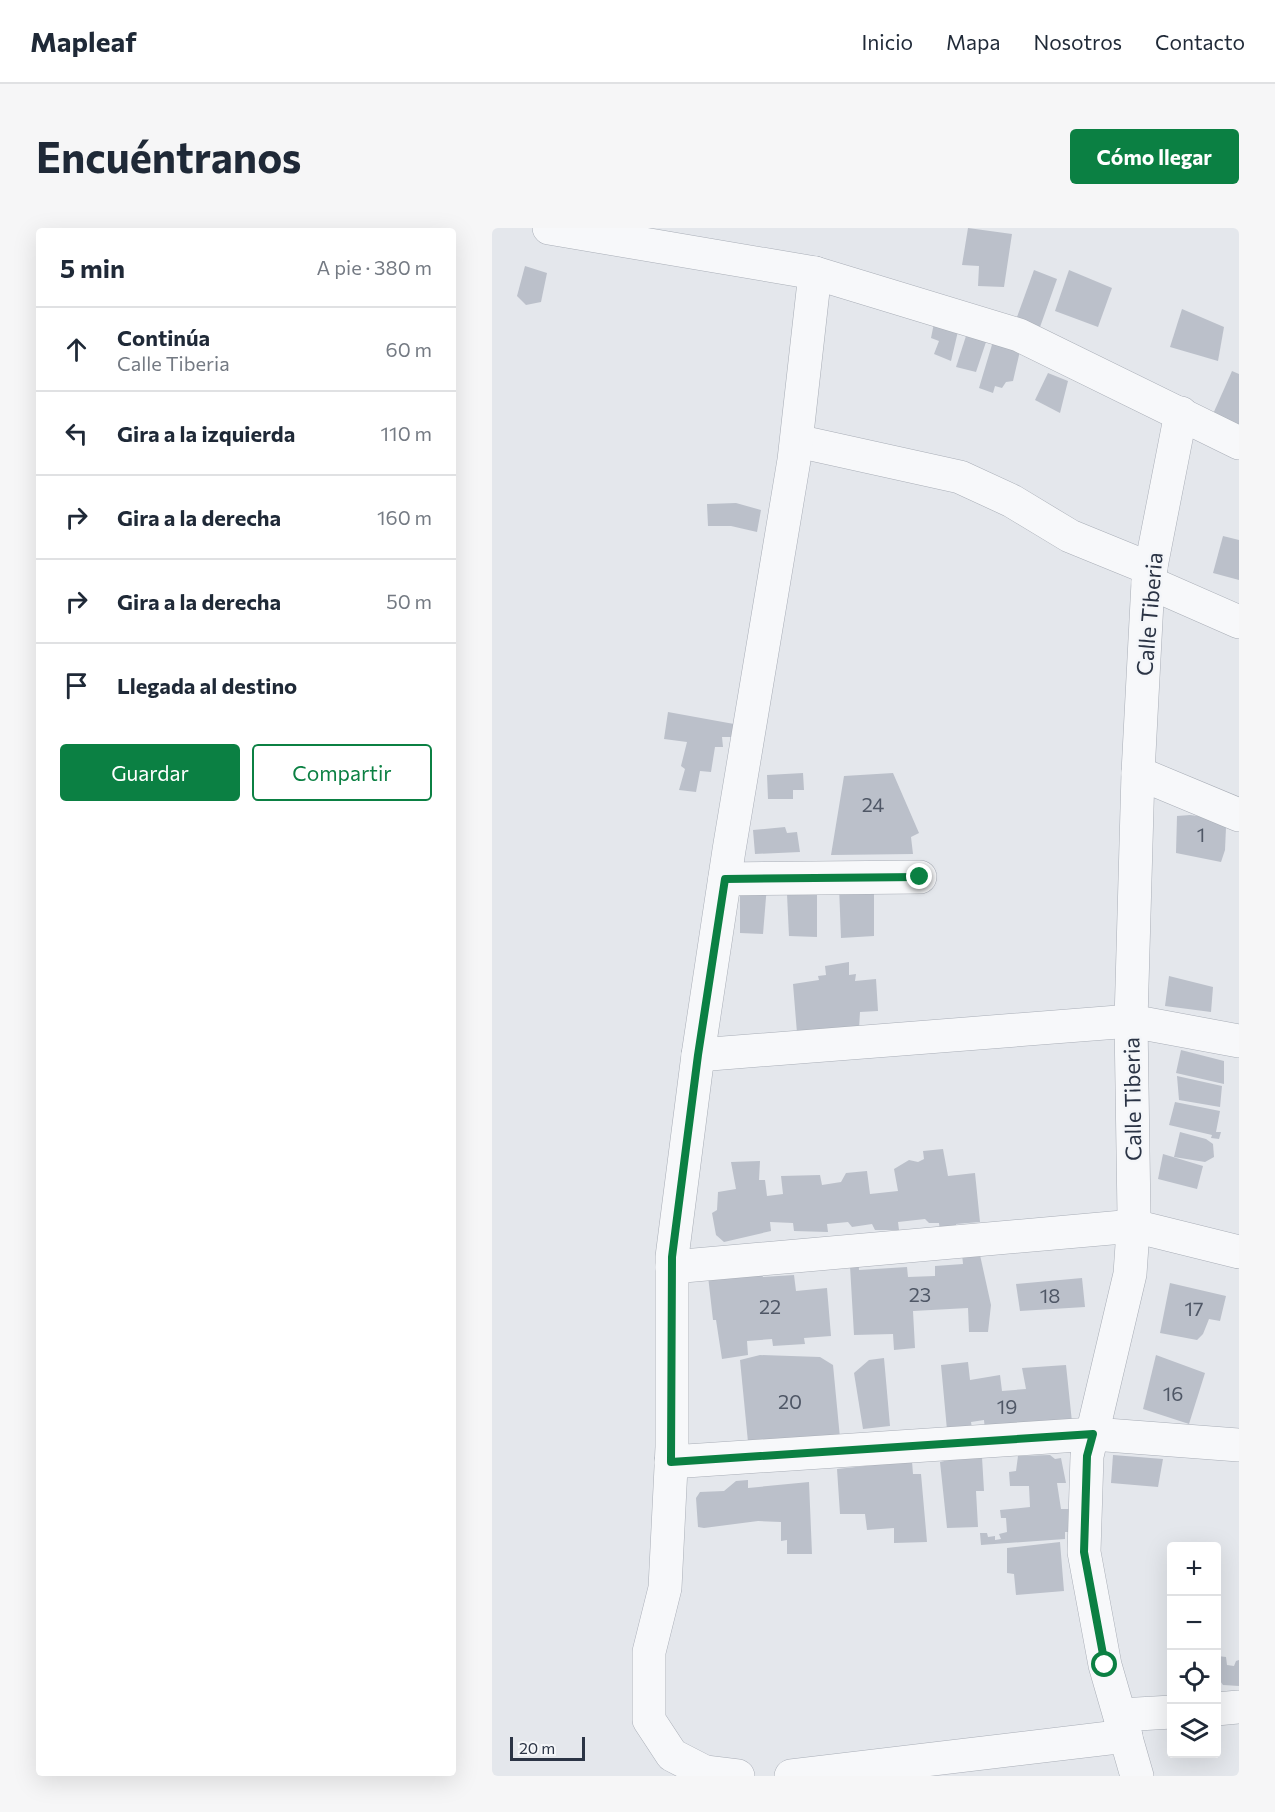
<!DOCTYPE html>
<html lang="es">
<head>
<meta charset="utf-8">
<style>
  body { margin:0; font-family:Commissioner,sans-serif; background:#f6f6f7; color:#1f2937 }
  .controls { position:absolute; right:18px; bottom:18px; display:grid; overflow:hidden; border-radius:6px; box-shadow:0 6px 24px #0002 }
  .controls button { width:54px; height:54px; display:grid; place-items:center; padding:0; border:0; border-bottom:2px solid #e0e1e3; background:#fff; color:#1f2937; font:30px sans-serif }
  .scale { position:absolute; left:18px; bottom:15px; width:75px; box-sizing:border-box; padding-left:6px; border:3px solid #2b3445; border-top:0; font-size:16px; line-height:21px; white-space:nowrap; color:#2b3445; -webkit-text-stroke:4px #f4f6f9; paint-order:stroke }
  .stop { position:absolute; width:18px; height:18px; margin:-14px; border:4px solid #0b8043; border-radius:50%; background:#fff }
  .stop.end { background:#0b8043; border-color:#fff; box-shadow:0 2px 6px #0008 }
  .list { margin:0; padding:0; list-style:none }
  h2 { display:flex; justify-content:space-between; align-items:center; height:78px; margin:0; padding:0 24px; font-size:26px }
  h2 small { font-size:20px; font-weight:400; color:#747a83 }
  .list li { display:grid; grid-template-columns:39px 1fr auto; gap:18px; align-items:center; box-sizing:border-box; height:84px; padding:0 24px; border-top:2px solid #e0e1e3 }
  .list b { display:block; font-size:22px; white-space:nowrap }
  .list p { margin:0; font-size:20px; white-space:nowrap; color:#747a83 }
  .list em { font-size:20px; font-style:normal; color:#747a83 }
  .actions { display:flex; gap:12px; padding:18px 24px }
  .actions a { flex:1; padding:14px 0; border:2px solid #0b8043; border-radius:6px; text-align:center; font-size:21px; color:#0b8043 }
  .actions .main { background:#0b8043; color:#fff }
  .icon { flex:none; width:33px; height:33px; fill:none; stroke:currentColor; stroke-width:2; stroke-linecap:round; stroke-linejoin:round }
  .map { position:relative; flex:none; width:747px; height:1548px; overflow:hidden; border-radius:6px }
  header { display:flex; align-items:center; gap:36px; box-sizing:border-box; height:84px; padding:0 30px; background:#fff; border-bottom:2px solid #e0e1e3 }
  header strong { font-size:28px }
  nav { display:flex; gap:33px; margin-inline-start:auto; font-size:21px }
  .intro { display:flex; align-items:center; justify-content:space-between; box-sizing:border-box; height:144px; padding:0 36px }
  h1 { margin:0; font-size:42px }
  .button { padding:15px 27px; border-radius:6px; background:#0b8043; color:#fff; font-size:21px; font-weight:700 }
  main { display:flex; gap:36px; padding:0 36px }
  aside { flex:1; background:#fff; border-radius:6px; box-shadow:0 6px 24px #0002 }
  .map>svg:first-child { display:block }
  .building { fill:#bbc0ca }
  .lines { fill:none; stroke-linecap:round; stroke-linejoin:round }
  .minor-casing { stroke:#a9aeb7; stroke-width:34 }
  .minor { stroke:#f7f8fa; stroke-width:33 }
  .route { stroke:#0b8043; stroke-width:8 }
  .labels { text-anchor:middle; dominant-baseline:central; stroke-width:5; stroke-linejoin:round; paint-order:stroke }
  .number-label { font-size:20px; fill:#4f5766 }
  .street-label { font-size:22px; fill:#2b3445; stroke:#f4f6f9 }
</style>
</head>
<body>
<header>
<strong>Mapleaf</strong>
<nav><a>Inicio</a><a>Mapa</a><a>Nosotros</a><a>Contacto</a></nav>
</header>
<div class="intro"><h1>Encuéntranos</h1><a class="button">Cómo llegar</a></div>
<main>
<aside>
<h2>5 min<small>A pie · 380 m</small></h2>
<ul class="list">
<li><svg class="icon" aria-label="ahead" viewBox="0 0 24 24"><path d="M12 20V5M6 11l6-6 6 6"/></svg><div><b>Continúa</b><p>Calle Tiberia</p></div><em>60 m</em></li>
<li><svg class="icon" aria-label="left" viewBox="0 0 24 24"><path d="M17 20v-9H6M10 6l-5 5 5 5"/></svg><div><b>Gira a la izquierda</b></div><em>110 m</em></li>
<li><svg class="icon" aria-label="right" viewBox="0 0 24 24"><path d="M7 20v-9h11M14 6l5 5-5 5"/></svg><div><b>Gira a la derecha</b></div><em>160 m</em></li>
<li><svg class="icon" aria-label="right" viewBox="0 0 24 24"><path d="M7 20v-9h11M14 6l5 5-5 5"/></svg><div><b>Gira a la derecha</b></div><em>50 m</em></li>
<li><svg class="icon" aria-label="arrive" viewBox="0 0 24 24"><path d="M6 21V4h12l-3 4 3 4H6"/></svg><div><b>Llegada al destino</b></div></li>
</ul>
<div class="actions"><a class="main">Guardar</a><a>Compartir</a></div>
</aside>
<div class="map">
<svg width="747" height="1548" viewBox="0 0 747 1548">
  <rect width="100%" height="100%" fill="#e4e7ec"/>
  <g class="building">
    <polygon points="476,0 520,6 512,59 486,58 487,38 470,37"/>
    <polygon points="33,38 55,45 49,74 34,77 25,68"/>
    <polygon points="542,42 565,51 548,99 525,89"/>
    <polygon points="577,42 620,60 606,99 563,83"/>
    <polygon points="690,81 732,99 726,133 678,119"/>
    <polygon points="443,90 467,99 459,133 442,126 447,113 439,110"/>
    <polygon points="474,108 494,114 484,144 464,139"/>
    <polygon points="502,110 528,123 521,153 514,154 510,160 503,158 501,165 487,160"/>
    <polygon points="740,143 747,146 747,197 721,186"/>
    <polygon points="556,145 576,153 568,185 543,172"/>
    <polygon points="244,275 269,282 265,304 239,298 216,298 215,276"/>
    <polygon points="731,308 747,312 747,352 721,345"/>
    <polygon points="176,484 242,496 240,509 230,509 231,519 223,519 219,544 208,543 204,564 187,562 193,541 189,538 195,514 172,511"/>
    <polygon points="311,545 312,562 301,562 301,571 276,571 275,547"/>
    <polygon points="401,545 427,605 419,609 421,626 339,627 352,548"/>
    <polygon points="698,587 713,589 734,599 733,622 729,634 684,625 685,588"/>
    <polygon points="293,599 295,605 305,604 308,624 263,626 261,602"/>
    <polygon points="248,657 275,657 271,706 248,705"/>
    <polygon points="347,658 382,658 382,708 349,710"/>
    <polygon points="325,664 325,709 297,708 295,666"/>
    <polygon points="357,734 357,747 364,746 363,753 384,751 386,783 368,784 367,801 305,805 301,756 327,752 326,748 334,747 333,738"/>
    <polygon points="677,748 721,759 719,784 673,778"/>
    <polygon points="689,822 732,833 732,856 684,845"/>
    <polygon points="685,848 730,858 728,879 687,872"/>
    <polygon points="683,874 728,883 724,904 729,904 727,911 719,910 720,907 677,897"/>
    <polygon points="688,904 714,911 721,916 722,929 713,934 682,929"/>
    <polygon points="451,921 456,948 483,945 488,994 464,996 465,1003 448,1004 447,995 437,995 433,991 406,994 407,1002 383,1002 380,996 360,999 356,994 335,996 336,1004 302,1003 301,995 278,994 279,1003 232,1014 224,1007 220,985 225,982 226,964 244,961 239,934 268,933 267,952 273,952 275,968 291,966 289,948 328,947 330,957 349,954 354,945 375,943 378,966 406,963 402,941 417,932 426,934 432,931 431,923"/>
    <polygon points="671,926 711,938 705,961 666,951"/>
    <polygon points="470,1026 488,1027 499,1077 496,1104 477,1104 476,1080 421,1083 423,1120 402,1122 401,1106 362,1107 358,1038 366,1027 367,1042 415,1039 416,1049 443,1048 443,1038 471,1036"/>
    <polygon points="269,1044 271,1049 302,1047 304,1063 335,1060 339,1108 312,1110 313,1116 281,1118 280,1111 255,1113 256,1127 230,1131 224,1092 221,1092 216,1048"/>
    <polygon points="590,1050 593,1079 528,1083 524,1056"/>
    <polygon points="678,1055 734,1068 728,1093 717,1091 711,1106 705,1112 668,1105"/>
    <polygon points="268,1127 328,1129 341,1137 348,1210 256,1214 248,1132"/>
    <polygon points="664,1127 713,1145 697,1196 651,1181"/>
    <polygon points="392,1130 398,1198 371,1201 362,1145 377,1132"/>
    <polygon points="476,1134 478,1152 508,1147 510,1163 534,1161 530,1140 574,1137 580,1194 493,1203 492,1192 479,1194 480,1200 455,1202 449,1137"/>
    <polygon points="558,1227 563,1231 569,1230 574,1255 565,1255 569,1281 584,1281 581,1304 573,1304 573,1311 489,1317 488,1305 495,1305 496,1309 503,1308 503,1312 509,1311 507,1306 515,1304 514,1290 509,1290 508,1282 538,1279 537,1258 518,1258 517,1244 524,1243 526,1228"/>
    <polygon points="621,1227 671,1231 666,1259 619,1255"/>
    <polygon points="490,1229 492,1263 484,1263 486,1299 455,1300 448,1234 461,1231"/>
    <polygon points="420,1233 421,1246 429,1246 435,1314 402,1315 402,1300 375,1302 373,1286 348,1286 345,1241"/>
    <polygon points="256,1252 256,1260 317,1254 320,1326 295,1326 295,1312 289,1313 289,1294 266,1293 212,1300 206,1299 204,1270 208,1264 232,1263 244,1253"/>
    <polygon points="568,1314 572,1363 524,1367 522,1346 515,1345 515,1320"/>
    <polygon points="726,1428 734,1429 735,1437 742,1438 744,1433 747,1432 747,1458 731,1457 726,1450"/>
  </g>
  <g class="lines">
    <defs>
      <g id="minor">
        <polyline points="57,0 323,45 527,107 747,215"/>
        <polyline points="305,213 468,249 520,273 578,308 659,341"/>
        <polyline points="656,354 747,394"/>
        <polyline points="646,545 747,587"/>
        <polyline points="233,651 428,649"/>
        <polyline points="206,827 639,793 747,813"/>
        <polyline points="180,1039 642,998 747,1024"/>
        <polyline points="179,1234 601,1206 747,1217"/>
        <polyline points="724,1481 747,1479"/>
        <polyline points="628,1487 680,1484"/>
        <polyline points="246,1548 213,1544 180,1527 157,1492 157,1424 173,1360 180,1219 180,1029 206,827 237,622 302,232 323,45"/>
        <polyline points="299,1548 634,1508"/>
        <polyline points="645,1548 613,1437 592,1324 595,1228 638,1046 642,988 639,793 646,545 656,354 689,185"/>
      </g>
    </defs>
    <use href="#minor" class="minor-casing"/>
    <use href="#minor" class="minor"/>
  </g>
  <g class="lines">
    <polyline class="route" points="428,649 233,651 206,827 180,1029 179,1234 601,1206 595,1228 592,1324 613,1437"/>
  </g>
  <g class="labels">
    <g class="number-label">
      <text x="381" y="576">24</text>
      <text x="709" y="606">1</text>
      <text x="428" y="1066">23</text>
      <text x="558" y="1067">18</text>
      <text x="278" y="1078">22</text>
      <text x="702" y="1080">17</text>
      <text x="681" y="1165">16</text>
      <text x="298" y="1173">20</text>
      <text x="515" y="1178">19</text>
    </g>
    <g class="street-label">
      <text transform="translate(657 386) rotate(-85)">Calle Tiberia</text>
      <text transform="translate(640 871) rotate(-91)">Calle Tiberia</text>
    </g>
  </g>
</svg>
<div class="controls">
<button>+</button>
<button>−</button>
<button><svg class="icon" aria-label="locate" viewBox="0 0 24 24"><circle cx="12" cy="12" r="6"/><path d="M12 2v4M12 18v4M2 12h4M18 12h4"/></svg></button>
<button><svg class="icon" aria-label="layers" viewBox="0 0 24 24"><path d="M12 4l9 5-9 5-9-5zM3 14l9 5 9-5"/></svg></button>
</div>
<div class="scale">20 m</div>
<div class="stop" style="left:613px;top:1437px"></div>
<div class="stop end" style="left:428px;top:649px"></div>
</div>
</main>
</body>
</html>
